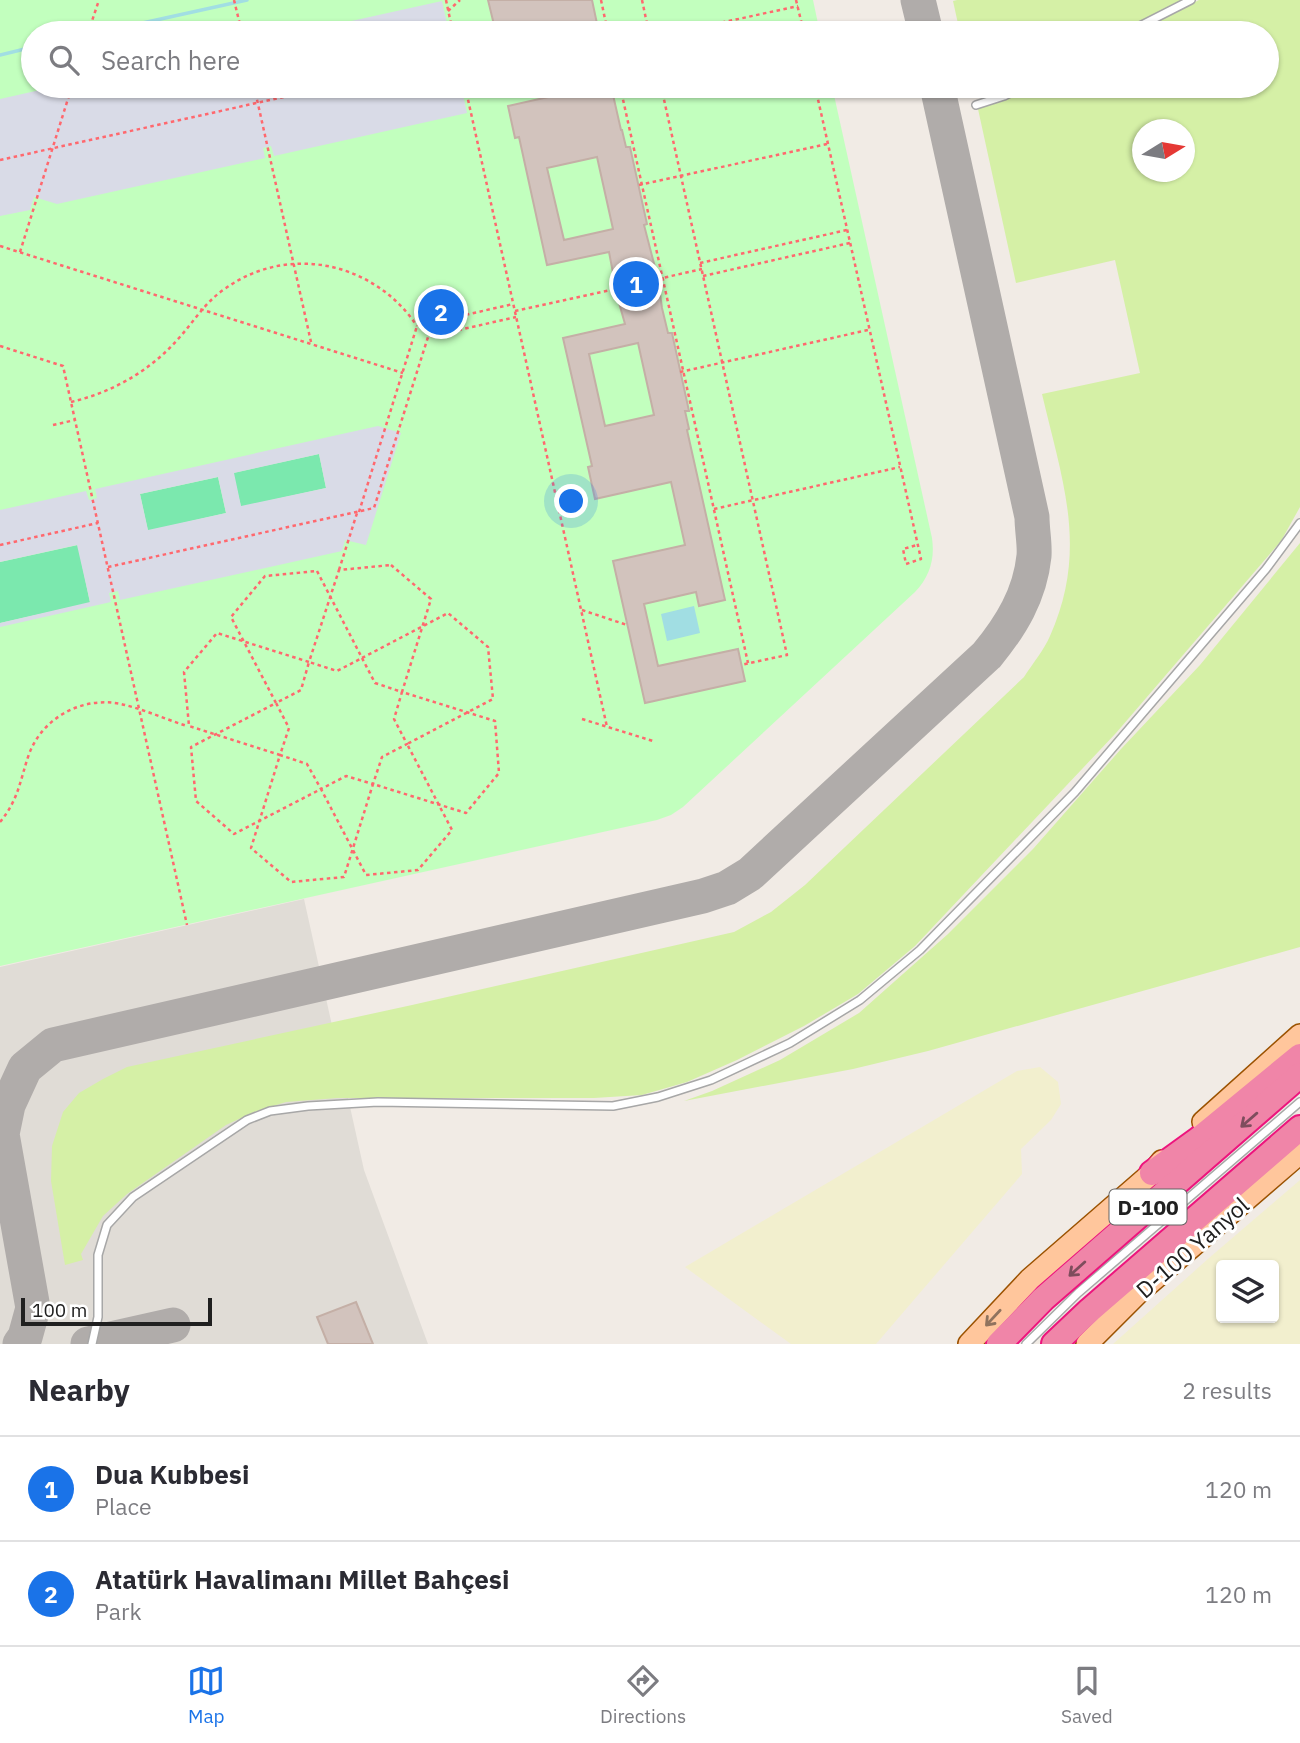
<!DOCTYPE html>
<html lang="en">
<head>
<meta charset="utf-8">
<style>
  body { margin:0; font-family:"IBM Plex Sans",sans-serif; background:#f7f7f7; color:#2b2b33 }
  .controls { position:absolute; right:21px; bottom:21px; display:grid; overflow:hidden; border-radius:7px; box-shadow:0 2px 5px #0004 }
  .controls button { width:63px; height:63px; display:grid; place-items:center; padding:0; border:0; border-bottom:2px solid #e1e1e2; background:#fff; color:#2b2b33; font:35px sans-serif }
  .compass { position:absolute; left:1132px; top:119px; width:63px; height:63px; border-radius:50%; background:#fff; box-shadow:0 2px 5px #0004; rotate:79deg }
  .scale { position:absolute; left:21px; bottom:18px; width:191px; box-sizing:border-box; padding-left:7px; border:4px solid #202020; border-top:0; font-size:19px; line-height:24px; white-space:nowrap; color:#202020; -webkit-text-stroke:5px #fff; paint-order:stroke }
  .you { position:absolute; left:572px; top:502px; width:24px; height:24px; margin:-18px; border:5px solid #fff; border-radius:50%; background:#1a73e8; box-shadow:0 0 0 10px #1a73e833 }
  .badge { display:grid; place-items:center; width:46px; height:46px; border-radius:50%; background:#1a73e8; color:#fff; font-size:23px; font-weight:700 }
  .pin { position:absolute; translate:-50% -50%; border:4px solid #fff; box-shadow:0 2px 7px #0006 }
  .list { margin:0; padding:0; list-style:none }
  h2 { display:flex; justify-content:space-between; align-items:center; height:91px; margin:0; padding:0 28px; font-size:30px }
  h2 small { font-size:23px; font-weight:400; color:#7c7c81 }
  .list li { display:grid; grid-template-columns:46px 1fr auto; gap:21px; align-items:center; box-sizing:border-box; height:105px; padding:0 28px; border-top:2px solid #e1e1e2 }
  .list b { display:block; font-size:26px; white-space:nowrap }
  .list p { margin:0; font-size:23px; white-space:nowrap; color:#7c7c81 }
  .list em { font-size:23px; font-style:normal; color:#7c7c81 }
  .icon { flex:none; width:38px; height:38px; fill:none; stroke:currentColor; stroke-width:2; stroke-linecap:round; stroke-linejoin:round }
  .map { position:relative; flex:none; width:1300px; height:1344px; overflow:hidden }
  .search { position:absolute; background:#fff; box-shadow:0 2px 5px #0004; left:21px; right:21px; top:21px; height:77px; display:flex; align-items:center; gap:18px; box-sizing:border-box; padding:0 24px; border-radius:38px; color:#7c7c81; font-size:26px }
  .sheet { height:301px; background:#fff }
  nav { display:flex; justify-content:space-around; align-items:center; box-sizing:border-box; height:98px; border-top:2px solid #e1e1e2; background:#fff; font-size:19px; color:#7c7c81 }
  nav a { display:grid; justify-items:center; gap:4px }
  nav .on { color:#1a73e8 }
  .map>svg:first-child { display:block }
  .airport { fill:#e0dcd6 }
  .farmland { fill:#f2efce; fill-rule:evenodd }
  .grass { fill:#d5f0a6; fill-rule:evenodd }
  .park { fill:#c2ffbe }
  .pitch { fill:#7be8ae }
  .plaza { fill:#d9dbe7; fill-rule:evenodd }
  .water { fill:#a1dee3 }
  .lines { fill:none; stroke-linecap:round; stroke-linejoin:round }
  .stream { stroke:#a1dee3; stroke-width:3.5 }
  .taxiway { stroke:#b0acaa; stroke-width:35 }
  .building { fill:#d2c3bd; stroke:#c4afa6; stroke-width:2; fill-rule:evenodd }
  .lane-casing { stroke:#a7a7a7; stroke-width:10 }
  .primary-casing { stroke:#9b5200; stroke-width:24 }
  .highway-casing { stroke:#ed147d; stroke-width:28 }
  .path { stroke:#ff686e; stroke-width:2.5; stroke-dasharray:3.5 3.5; stroke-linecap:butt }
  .lane { stroke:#fff; stroke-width:7 }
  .primary { stroke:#ffc69c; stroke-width:21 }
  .highway { stroke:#f085a8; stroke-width:24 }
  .oneway { stroke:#7e4d5d }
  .oneway2 { stroke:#90735e }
  .labels { text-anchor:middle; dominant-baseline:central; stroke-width:6; stroke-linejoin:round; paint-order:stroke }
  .shield { fill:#fff; stroke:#636363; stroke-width:2 }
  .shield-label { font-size:21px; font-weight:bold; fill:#202020 }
  .street-label { font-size:23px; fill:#202020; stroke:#fff }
</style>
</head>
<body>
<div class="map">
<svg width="1300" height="1344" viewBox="0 0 1300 1344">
  <rect width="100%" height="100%" fill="#f1ebe5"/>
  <polygon class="airport" points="304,899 364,1170 428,1344 0,1344 0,967"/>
  <g class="farmland">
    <polygon points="1040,1067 1058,1082 1061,1104 1051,1120 1021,1149 1022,1174 876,1344 791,1344 685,1267 1017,1071"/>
    <path d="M 1300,1180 L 1300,1344 L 1113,1344 L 1209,1258 ZM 1221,1265 L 1274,1265 L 1274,1318 L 1221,1318 Z"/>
  </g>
  <g class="grass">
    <polygon points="957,0 1183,0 1119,33 960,33 953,1"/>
    <path d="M 1199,0 L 1300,0 L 1300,507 L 1281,541 L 1116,733 L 915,946 L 858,994 L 804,1026 L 737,1060 L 687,1082 L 642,1095 L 594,1098 L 337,1098 L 286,1102 L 254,1112 L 226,1125 L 127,1194 L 103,1216 L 81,1254 L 83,1260 L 65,1265 L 51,1181 L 52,1146 L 63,1112 L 79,1093 L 103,1079 L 127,1067 L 412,1005 L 734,932 L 771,912 L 805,885 L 1024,677 C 1033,663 1044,650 1050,636 C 1089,549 1062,480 1042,394 L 1140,373 L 1115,260 L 1016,283 L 978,109 L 1034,86 L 1267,86 L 1267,33 L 1136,33 ZM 1142,130 L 1184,130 L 1184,172 L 1142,172 Z"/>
    <polygon points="1300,543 1300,947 928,1051 853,1069 684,1101 712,1091 780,1060 859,1013 948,934 1033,849 1121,749 1200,665"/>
  </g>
  <path class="park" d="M 0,0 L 813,0 L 820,33 L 33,33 L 33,86 L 832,86 L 932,538 C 935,559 930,576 915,592 L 683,807 L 671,815 L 657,820 L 0,966 Z"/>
  <g class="pitch">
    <polygon points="319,454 326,488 241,507 233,473"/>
    <polygon points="218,477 226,513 148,531 140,494"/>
    <polygon points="78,545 90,603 0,623 0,562"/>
  </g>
  <g class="plaza">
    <polygon points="442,1 449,33 297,33"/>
    <polygon points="75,86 461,86 467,113 274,156 271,146 263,148 265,158 57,204 34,197 30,210 0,216 0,99 49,88 72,95"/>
    <path d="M 378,426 L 401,433 L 366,545 L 345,540 L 342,551 L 120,600 L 118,591 L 109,593 L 111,602 L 0,627 L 0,623 L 90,602 L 77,545 L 0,562 L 0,510 L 86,491 L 89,500 L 97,498 L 95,489 ZM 319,454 L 326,488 L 241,506 L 234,473 ZM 218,477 L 226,513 L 148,530 L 140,494 Z"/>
  </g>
  <polygon class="water" points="694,606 700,633 667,641 661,614"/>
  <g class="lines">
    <g class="stream">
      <polyline points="97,33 247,0"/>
      <polyline points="0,55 33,47"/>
    </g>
    <g class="taxiway">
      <polyline points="918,0 926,33"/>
      <path d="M 20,1344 L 25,1337 L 33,1308 L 2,1134 L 8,1105 L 25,1068 L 53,1045 L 703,896 L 727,888 L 750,874 L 987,655 C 1011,626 1030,595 1034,556 C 1035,544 1032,530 1032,517 L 937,86"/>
      <polyline points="88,1344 173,1325"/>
    </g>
  </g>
  <g class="building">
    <polygon points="488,0 592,0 599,33 571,33 570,26 538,33 496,33"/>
    <path d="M 583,86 L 611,86 L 621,130 L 622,130 L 626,147 L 630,147 L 647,224 L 644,225 L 658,279 L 662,308 L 668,333 L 672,333 L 689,411 L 685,411 L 689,429 L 687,430 L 725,600 L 699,606 L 696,592 L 644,604 L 658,666 L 738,649 L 745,681 L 645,703 L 613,561 L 685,545 L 671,482 L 595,499 L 588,467 L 592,466 L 563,338 L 625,324 L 612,278 L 614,278 L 609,252 L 547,265 L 519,137 L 515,138 L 508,106 L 584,89 ZM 597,157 L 613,229 L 564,240 L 547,168 ZM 638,343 L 654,415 L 605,426 L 589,354 Z"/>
    <polygon points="356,1302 373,1344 328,1344 317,1317"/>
  </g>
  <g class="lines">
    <defs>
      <g id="lane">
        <polyline points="1126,33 1191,0"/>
        <polyline points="976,105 1004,96 1024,86"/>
        <polyline points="92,1344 98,1317 98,1255 107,1225 133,1197 247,1120 270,1111 308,1106 378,1102 613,1106 658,1097 711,1080 790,1043 860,1000 920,950 1075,792 1266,569 1300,523"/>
        <polyline points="1026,1344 1078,1293 1300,1102"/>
      </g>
      <g id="primary">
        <polyline points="1203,1122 1300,1035"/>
        <polyline points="969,1344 1030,1279 1152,1173 1162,1161"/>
        <polyline points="1087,1344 1137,1294 1300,1153"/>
      </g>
      <g id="highway">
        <polyline points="1152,1173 1199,1139 1300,1056"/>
        <polyline points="999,1344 1043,1299 1300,1075"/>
        <polyline points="1054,1344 1090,1310 1300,1128"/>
      </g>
    </defs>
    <use href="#lane" class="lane-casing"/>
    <use href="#primary" class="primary-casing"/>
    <use href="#highway" class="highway-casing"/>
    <g class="path">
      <polyline points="234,0 242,33"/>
      <polyline points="446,0 453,33"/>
      <polyline points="601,0 608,33"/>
      <polyline points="642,0 649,33"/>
      <polyline points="796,0 804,33"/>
      <polyline points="448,11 460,0"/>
      <polyline points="88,33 99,0"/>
      <polyline points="674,33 798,6"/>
      <polyline points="254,86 311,342"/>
      <polyline points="465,86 607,727"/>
      <polyline points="620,86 748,663"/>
      <polyline points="661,86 787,655 741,665"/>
      <polyline points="815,86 921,559 906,564 903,549 917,545"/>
      <polyline points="0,160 333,86"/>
      <polyline points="639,185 827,144"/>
      <polyline points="0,246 403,373"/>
      <polyline points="20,252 72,86"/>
      <polyline points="700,263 847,230"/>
      <polyline points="703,276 850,243"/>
      <polyline points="658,279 702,269"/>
      <polyline points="515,311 615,289"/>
      <polyline points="0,346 63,366 187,925"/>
      <polyline points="680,372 868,330"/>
      <path d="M 71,402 C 113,392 150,371 179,338 C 195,320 206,301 226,288 C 290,243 375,263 417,326"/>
      <polyline points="53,425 75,420"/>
      <polyline points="714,509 900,467"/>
      <polyline points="359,512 417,326 513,304"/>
      <polyline points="0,545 98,523"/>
      <polygon points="391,565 431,599 402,692 495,721 499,773 466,813 373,784 344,877 291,882 251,848 280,755 189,726 184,672 217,633 309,662 339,570"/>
      <polyline points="108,567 374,508 428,337 516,317"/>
      <polyline points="339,570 357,513"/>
      <polygon points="317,571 362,658 448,613 488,647 493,699 407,744 452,830 418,870 366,875 321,789 234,834 196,801 191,747 276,703 231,617 265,576"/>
      <polyline points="582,610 627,625"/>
      <polygon points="362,658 375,683 402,692 394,719 407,744 382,757 373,784 346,776 321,789 307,764 280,755 289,728 276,703 301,690 309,662 337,671"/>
      <polyline points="582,719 653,741"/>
      <path d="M 0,822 C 19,799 20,780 29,754 C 43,717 83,696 121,704 C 143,709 165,719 187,726"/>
    </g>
    <use href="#lane" class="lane"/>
    <use href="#primary" class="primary"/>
    <use href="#highway" class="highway"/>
  </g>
  <defs><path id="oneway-shaft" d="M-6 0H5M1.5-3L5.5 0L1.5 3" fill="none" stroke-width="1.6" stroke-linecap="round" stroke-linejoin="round" transform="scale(1.75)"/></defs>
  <g class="oneway">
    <use href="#oneway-shaft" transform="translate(1249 1120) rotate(139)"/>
    <use href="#oneway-shaft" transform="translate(1077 1269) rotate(138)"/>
  </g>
  <use class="oneway2" href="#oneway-shaft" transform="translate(993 1318) rotate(133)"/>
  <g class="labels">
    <rect class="shield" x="1109.5" y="1189.5" width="77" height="35" rx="5"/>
    <g class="shield-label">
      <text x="1148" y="1207">D-100</text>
    </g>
    <g class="street-label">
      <text transform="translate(1192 1247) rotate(-41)">D-100 Yanyol</text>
    </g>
  </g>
</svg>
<div class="controls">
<button><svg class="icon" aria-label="layers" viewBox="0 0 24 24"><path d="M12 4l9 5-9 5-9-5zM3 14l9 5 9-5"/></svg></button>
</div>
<svg class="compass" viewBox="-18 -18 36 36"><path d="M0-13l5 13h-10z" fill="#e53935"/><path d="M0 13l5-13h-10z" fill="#7c7c81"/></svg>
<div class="scale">100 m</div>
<div class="you"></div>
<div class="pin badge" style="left:636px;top:284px">1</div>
<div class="pin badge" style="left:441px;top:312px">2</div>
<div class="search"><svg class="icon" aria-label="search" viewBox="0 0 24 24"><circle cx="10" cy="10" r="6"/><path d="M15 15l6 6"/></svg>Search here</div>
</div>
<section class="sheet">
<h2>Nearby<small>2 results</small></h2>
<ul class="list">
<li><span class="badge">1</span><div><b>Dua Kubbesi</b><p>Place</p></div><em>120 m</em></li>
<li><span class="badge">2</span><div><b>Atatürk Havalimanı Millet Bahçesi</b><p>Park</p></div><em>120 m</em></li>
</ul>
</section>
<nav>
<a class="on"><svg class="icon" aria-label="map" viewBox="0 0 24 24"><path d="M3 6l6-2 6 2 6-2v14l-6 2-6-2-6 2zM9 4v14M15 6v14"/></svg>Map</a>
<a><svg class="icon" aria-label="directions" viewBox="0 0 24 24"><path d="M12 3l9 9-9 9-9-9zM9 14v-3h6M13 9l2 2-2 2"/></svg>Directions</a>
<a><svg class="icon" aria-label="saved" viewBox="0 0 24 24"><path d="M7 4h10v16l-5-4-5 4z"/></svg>Saved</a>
</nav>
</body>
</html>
